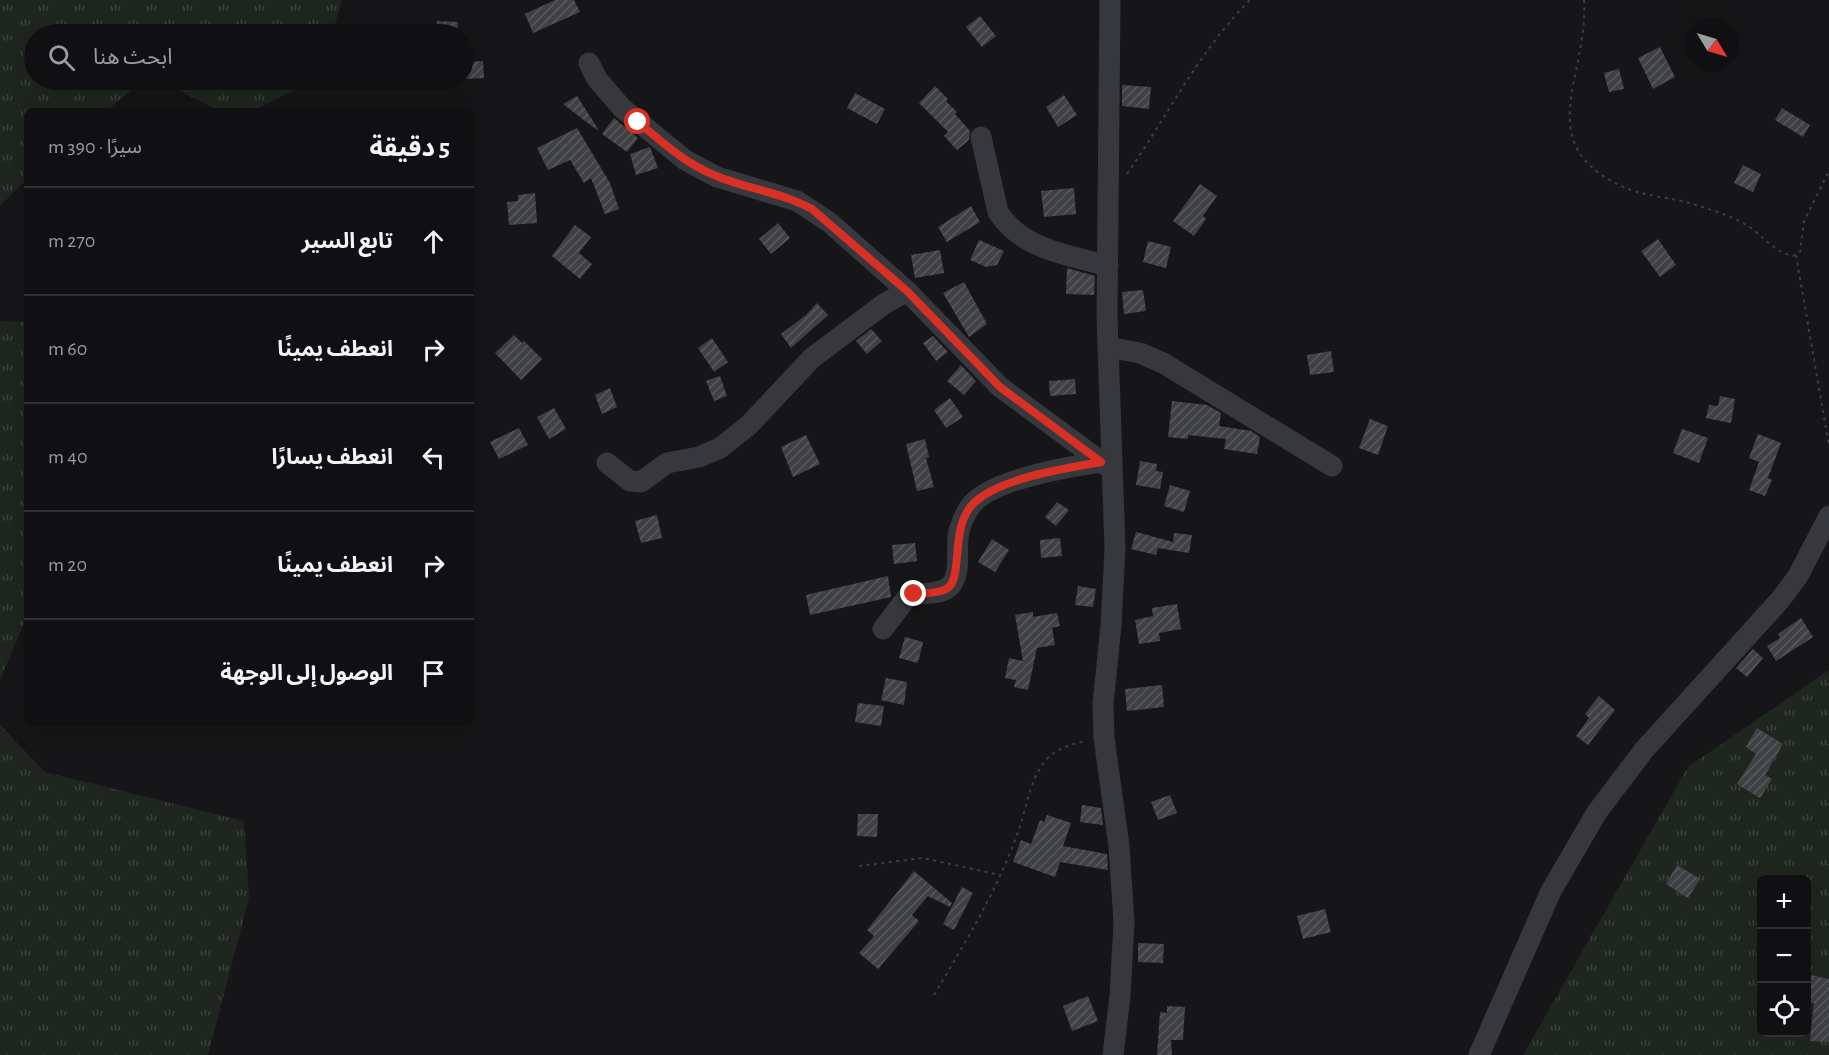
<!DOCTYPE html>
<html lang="ar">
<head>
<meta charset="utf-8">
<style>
  body { margin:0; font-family:"Alegreya Sans","Noto Sans Arabic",sans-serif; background:#19191b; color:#f1f3f6; direction:rtl }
  .controls { position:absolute; right:18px; bottom:18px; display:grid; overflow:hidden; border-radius:9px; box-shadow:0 6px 24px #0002 }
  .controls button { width:54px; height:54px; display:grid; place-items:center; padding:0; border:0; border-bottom:2px solid #303032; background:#101012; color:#f1f3f6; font:30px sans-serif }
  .compass { position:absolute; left:1685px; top:18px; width:54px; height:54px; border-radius:50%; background:#101012; box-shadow:0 6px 24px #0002; rotate:128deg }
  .stop { position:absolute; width:18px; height:18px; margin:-14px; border:4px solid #d93025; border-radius:50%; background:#fff }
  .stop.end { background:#d93025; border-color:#fff; box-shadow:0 2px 6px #0008 }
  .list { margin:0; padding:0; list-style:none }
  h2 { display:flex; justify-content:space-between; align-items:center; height:78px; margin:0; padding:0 24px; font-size:26px }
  h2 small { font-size:20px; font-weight:400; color:#9c9d9f }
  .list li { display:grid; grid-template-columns:39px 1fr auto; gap:18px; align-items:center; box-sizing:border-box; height:108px; padding:0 24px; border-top:2px solid #303032 }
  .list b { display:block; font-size:22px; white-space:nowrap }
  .list em { font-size:20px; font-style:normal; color:#9c9d9f }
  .icon { flex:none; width:33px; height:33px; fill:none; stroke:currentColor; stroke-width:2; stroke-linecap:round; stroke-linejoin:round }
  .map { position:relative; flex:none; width:1829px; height:1055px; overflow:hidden; direction:ltr }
  .search { position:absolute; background:#101012; box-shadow:0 6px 24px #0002; left:24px; top:24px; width:450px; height:66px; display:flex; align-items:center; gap:15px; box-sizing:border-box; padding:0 21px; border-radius:33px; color:#9c9d9f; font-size:22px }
  .panel { position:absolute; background:#101012; box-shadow:0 6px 24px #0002; left:24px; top:108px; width:450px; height:618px; border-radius:9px; direction:rtl }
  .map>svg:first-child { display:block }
  .grass { fill:url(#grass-tufts); fill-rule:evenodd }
  .building { fill:url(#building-hatch) }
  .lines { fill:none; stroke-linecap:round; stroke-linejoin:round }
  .path { stroke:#3d3f44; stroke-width:2; stroke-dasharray:3 4.5; stroke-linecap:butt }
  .minor { stroke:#37383d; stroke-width:21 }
  .route { stroke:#d93025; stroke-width:8 }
</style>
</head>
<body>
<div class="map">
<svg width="1829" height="1055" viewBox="0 0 1829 1055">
  <defs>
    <pattern id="grass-tufts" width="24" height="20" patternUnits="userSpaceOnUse" patternTransform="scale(1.5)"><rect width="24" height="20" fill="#1e261f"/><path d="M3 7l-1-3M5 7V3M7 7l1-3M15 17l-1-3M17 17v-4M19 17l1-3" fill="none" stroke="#3c433d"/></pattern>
    <pattern id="building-hatch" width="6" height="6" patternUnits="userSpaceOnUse" patternTransform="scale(1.5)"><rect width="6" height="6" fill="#404145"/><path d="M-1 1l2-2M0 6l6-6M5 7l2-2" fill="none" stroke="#595a5e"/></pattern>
  </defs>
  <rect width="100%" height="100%" fill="#161618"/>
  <g class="grass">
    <polygon points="0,0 342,0 332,34 34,34 34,80 144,80 106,111 27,111 27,179 0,206"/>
    <polygon points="158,80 316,80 252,111 220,111"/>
    <polygon points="0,321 27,322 27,616 0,680"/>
    <path d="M 1829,670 L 1829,1055 L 1523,1055 L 1688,767 ZM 1762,880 L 1806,880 L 1806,1032 L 1762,1032 Z"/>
    <polygon points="0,725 45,772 244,821 249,898 208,1055 0,1055"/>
  </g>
  <g class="building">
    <polygon points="555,0 574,0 580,12 533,33 525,14"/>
    <polygon points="980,16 996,36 982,47 966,27"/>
    <polygon points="437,21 458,22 457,34 436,34"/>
    <polygon points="1660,47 1675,77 1653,89 1638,58"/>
    <polygon points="483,61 484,78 464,79 464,62"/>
    <polygon points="1619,69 1624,89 1609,92 1604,73"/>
    <polygon points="1122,85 1151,87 1149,109 1122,106"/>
    <polygon points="935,86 948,99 946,101 957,112 955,114 970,131 969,140 957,150 944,136 948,132 919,103"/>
    <polygon points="855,93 885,109 877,124 847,108"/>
    <polygon points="1064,95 1077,115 1058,127 1046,107"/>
    <polygon points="577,96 598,129 597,130 563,104"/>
    <polygon points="1782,108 1810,125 1803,137 1775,120"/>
    <polygon points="614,118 638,138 627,152 602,134"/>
    <polygon points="577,128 610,183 619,209 605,214 591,178 584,183 570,160 548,170 537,148"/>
    <polygon points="650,147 658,168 636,175 630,154"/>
    <polygon points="1743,165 1761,174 1753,192 1734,183"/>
    <polygon points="1200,184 1217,196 1203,216 1206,219 1194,236 1173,221"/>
    <polygon points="1074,188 1076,214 1044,217 1041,191"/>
    <polygon points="535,193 537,223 509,225 507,202 518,201 518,195"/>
    <polygon points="971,206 980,222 947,242 938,227"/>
    <polygon points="778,223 790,238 771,254 759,239"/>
    <polygon points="575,225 591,237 579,253 592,264 580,279 552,256"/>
    <polygon points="1658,239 1676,265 1660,277 1641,251"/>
    <polygon points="979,240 1004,251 997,265 986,267 970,260"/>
    <polygon points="1148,241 1171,247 1166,268 1143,262"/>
    <polygon points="940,250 944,273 915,278 911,255"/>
    <polygon points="1067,268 1095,276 1094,295 1066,294"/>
    <polygon points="964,282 987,324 969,337 943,293"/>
    <polygon points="1143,290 1146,311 1124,314 1122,292"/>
    <polygon points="817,303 828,315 791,348 781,334 806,315"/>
    <polygon points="871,329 882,341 867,354 856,341"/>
    <polygon points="514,335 522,343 524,341 542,359 521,380 495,353"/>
    <polygon points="933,336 948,352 936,361 923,343"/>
    <polygon points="712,338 728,362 714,372 698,348"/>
    <polygon points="1331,351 1334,372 1310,375 1307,355"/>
    <polygon points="961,365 976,381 964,395 947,381"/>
    <polygon points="720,376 727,396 714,401 706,381"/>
    <polygon points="1075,379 1076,394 1050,396 1049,381"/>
    <polygon points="610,388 617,407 602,414 595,395"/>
    <polygon points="1720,396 1735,399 1731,423 1706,418 1709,405 1718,406"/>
    <polygon points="950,398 963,417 946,428 934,410"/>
    <polygon points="1172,401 1207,405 1221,413 1219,426 1251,431 1260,437 1257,454 1224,449 1226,439 1188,435 1188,439 1168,437"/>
    <polygon points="554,408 566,429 549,439 537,417"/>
    <polygon points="1370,419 1388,426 1378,455 1359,448"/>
    <polygon points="519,428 528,445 499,459 490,442"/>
    <polygon points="1682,429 1708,438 1699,463 1673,453"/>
    <polygon points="1758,434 1781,443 1768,478 1772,480 1765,496 1749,490 1759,462 1749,458"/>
    <polygon points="806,435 820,464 793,477 781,447"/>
    <polygon points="925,439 929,457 926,458 934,487 917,491 906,444"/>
    <polygon points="1140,461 1157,464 1156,471 1163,472 1160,489 1136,485"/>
    <polygon points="1170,485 1190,491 1184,512 1164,506"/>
    <polygon points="1057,502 1069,510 1056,526 1045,517"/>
    <polygon points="657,515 662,538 641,543 635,521"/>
    <polygon points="1136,532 1173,542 1174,533 1192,535 1189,553 1158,548 1156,555 1131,549"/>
    <polygon points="1060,538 1062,556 1041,558 1040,540"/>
    <polygon points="992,539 1009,550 995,572 978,562"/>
    <polygon points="915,543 917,561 894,564 892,545"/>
    <polygon points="888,576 891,597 810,615 806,595"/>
    <polygon points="1078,586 1096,589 1093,607 1075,605"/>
    <polygon points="1177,604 1181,629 1159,633 1160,641 1139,644 1135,620 1153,616 1152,608"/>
    <polygon points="1033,612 1033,617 1057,613 1060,626 1052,628 1055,645 1037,648 1028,690 1014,687 1016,680 1005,678 1009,658 1023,661 1015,615"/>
    <polygon points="1801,618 1813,637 1776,661 1767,646 1780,638 1778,634"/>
    <polygon points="905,637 923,642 918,663 899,658"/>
    <polygon points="1753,649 1763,658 1747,677 1736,668"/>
    <polygon points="886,678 907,682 904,705 881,700"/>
    <polygon points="1162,685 1164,707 1127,711 1125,689"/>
    <polygon points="1599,696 1615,710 1588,745 1576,736 1589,718 1585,714"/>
    <polygon points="858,703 884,706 881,726 855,722"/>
    <polygon points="1757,728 1783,744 1765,775 1772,779 1760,798 1737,784 1756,754 1746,747"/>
    <polygon points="1170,795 1177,813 1158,820 1151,802"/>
    <polygon points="1082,805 1101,808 1103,825 1080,822"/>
    <polygon points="858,814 878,814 877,837 857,836"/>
    <polygon points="1047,815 1071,823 1063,846 1107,854 1108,870 1060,862 1055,877 1013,862 1021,840 1031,844 1040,820 1044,822"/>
    <polygon points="1677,865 1700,879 1688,898 1666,884"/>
    <polygon points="914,871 952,903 950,907 928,896 912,915 919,921 878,969 859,953 874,936 867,930"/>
    <polygon points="962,887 973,893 954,930 943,924"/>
    <polygon points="1325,909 1331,932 1303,939 1297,916"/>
    <polygon points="1138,943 1164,944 1163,963 1138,962"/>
    <polygon points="1806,974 1829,979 1829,1042 1810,1041 1814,1003 1806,1001"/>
    <polygon points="1088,996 1098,1021 1072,1031 1063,1006"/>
    <polygon points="1167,1006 1185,1007 1183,1040 1171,1040 1172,1055 1157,1055 1160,1012 1167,1013"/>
  </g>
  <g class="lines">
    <g class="path">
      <path d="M 1584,0 C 1589,76 1530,143 1621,186 C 1645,197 1672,197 1696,205 C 1715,211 1735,217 1751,228 C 1764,238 1777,253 1793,256 L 1800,252 L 1804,221 L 1829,171"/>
      <path d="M 1127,174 C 1168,115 1199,51 1250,0"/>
      <polyline points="1796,255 1829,446"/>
      <polyline points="859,866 923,858 1000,875"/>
      <path d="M 934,995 C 965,943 998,889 1018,832 C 1027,808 1029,780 1046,760 C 1057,748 1071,744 1087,741"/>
    </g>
    <g class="minor">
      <polyline points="1110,0 1107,317 1115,549 1111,626 1103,704 1104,738 1119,846 1124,922 1120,996 1113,1055"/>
      <polyline points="589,63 597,79 622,108 685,160 717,177 797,201 829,222 907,291 1000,387 1111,469"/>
      <path d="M 981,137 L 998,212 C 1021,249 1068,255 1108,266"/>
      <polyline points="1108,347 1140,353 1163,363 1332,466"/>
      <polyline points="607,463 630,481 641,482 667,463 699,457 720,448 749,425 812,358 884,304 907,291"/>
      <path d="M 883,629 L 908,596 C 921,592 942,596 951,585 C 962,571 955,547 959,531 C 962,521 966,510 974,502 C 998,479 1067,467 1101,462"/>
      <polyline points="1479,1055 1551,891 1597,812 1644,750 1780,600 1798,576 1829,516"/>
    </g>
  </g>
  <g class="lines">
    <path class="route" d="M 638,122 C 662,142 685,163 714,175 C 746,189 781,192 812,209 L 907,291 L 1000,387 L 1101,462 C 1066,468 1001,478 975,502 C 948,526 965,579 946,589 C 937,594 924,593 914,594"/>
  </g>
</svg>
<div class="controls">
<button>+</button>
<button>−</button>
<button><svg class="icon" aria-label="locate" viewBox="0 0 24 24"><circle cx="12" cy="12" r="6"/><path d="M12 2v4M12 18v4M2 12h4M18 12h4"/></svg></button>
</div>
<svg class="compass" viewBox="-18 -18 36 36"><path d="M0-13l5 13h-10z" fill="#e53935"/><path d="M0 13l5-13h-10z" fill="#9c9d9f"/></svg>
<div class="stop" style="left:638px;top:122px"></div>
<div class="stop end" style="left:914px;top:594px"></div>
<div class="search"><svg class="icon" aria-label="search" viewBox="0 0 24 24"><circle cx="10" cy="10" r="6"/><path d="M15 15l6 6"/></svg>ابحث هنا</div>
<section class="panel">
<h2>5 دقيقة<small>سيرًا · 390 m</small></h2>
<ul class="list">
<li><svg class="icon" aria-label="ahead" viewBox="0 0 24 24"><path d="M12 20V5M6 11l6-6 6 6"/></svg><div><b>تابع السير</b></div><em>270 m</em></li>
<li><svg class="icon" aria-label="right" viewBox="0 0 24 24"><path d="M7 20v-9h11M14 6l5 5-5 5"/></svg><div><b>انعطف يمينًا</b></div><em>60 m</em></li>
<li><svg class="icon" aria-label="left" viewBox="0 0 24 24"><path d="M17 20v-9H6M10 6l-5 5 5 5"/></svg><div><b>انعطف يسارًا</b></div><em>40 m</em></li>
<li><svg class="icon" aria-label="right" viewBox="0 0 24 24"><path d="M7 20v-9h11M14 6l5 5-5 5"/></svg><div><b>انعطف يمينًا</b></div><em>20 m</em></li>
<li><svg class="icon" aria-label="arrive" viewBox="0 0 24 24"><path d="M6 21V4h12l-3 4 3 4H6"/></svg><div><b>الوصول إلى الوجهة</b></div></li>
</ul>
</section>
</div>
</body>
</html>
